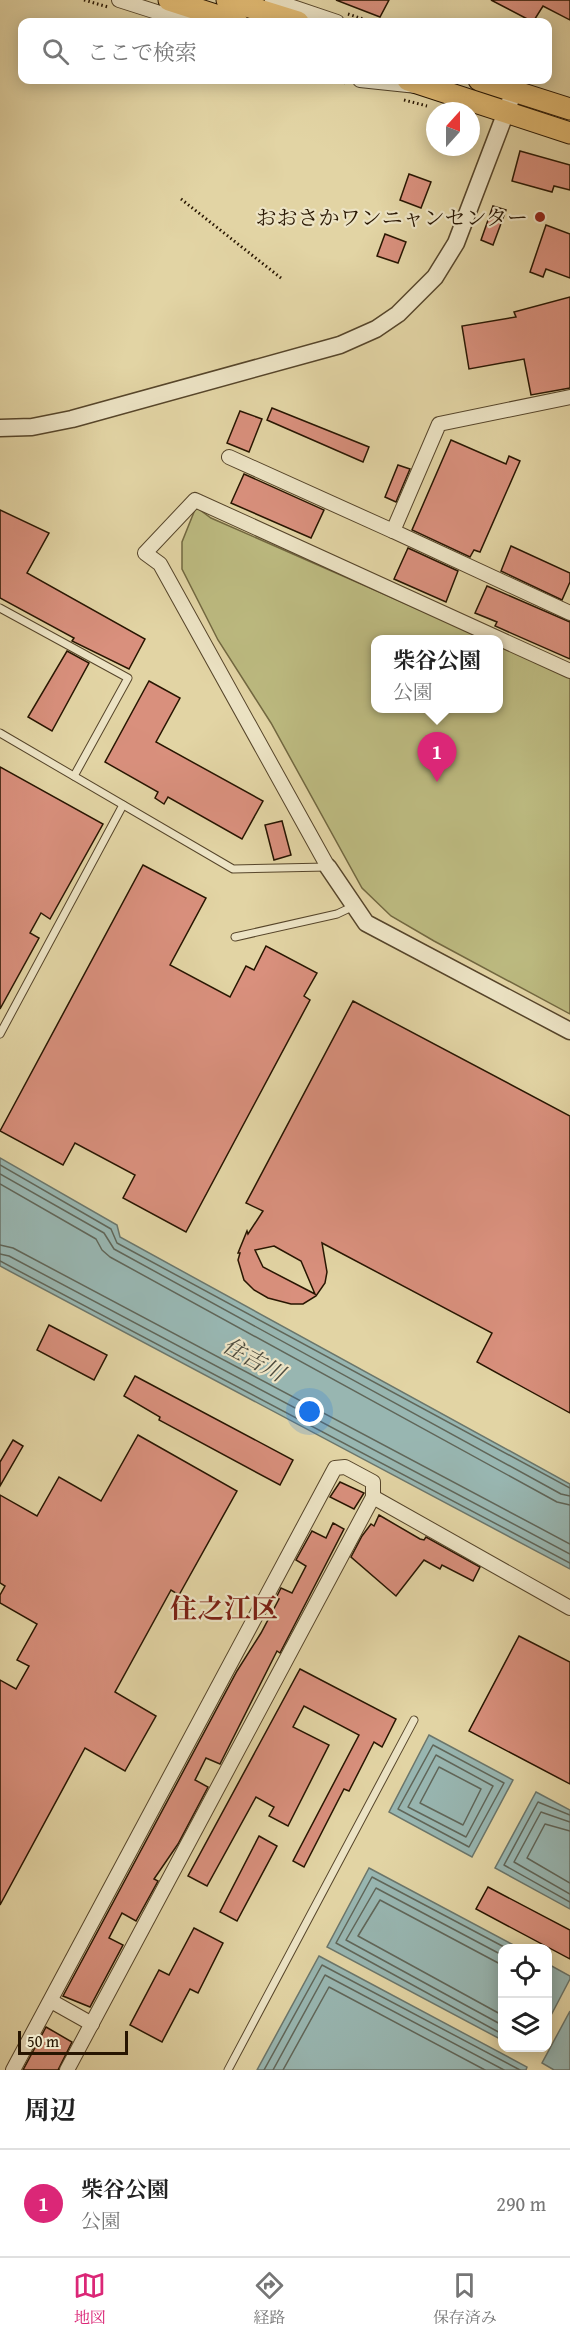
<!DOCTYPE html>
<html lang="ja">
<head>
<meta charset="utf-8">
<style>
  body { margin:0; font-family:"Gentium Book Plus","Noto Serif JP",serif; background:#f2f2f2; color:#222 }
  .controls { position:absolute; right:18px; bottom:18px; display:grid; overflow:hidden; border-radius:12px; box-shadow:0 3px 15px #0003 }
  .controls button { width:54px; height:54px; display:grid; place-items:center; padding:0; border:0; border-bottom:2px solid #e0e0e0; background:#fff; color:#222; font:30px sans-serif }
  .compass { position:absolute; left:426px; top:102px; width:54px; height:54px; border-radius:50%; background:#fff; box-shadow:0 3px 15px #0003; rotate:21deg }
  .scale { position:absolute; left:18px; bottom:15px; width:110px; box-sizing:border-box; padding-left:6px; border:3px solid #271501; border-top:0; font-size:16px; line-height:21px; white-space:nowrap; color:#271501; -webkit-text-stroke:4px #ece3c4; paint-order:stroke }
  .you { position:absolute; left:310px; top:1412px; width:21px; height:21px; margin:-15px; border:4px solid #fff; border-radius:50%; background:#1a73e8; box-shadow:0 0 0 9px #1a73e833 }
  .badge { display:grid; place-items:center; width:39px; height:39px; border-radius:50%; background:#db2777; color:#fff; font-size:20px; font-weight:700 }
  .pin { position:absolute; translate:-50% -50px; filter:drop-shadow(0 2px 3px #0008) }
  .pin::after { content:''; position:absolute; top:32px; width:21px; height:18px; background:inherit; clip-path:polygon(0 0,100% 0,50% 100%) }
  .popup { position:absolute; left:371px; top:635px; width:132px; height:78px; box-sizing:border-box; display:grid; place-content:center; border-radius:12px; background:#fff; filter:drop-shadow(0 2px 4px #0005); font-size:20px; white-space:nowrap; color:#767676 }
  .popup b { font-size:22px; color:#222 }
  .popup::after { content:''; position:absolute; left:50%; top:100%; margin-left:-12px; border:12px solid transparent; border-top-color:#fff }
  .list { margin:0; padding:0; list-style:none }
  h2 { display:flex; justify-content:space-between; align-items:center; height:78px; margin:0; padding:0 24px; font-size:26px }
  h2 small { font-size:20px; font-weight:400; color:#767676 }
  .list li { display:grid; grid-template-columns:39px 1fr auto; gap:18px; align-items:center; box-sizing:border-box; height:108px; padding:0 24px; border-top:2px solid #e0e0e0 }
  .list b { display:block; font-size:22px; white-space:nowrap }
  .list p { margin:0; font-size:20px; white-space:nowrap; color:#767676 }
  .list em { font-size:20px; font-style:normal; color:#767676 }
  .icon { flex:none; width:33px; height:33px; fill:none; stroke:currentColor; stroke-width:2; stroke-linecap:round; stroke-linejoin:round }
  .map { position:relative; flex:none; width:570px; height:2070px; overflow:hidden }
  .search { position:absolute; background:#fff; box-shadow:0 3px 15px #0003; left:18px; right:18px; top:18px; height:66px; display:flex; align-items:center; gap:15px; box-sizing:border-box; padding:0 21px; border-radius:12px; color:#767676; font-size:22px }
  .sheet { height:186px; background:#fff }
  nav { display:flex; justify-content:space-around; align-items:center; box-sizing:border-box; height:84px; border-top:2px solid #e0e0e0; background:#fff; font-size:16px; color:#767676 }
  nav a { display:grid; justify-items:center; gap:3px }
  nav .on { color:#db2777 }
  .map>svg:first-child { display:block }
  .green { fill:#bcba80; stroke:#726840; stroke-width:1.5 }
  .water { fill:#98b6b1; stroke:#6b766b; stroke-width:1.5 }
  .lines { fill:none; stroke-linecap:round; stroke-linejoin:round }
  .shore { stroke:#606659; stroke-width:1.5 }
  .building { fill:#d9907d; stroke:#271501; stroke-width:1.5; fill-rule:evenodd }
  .service-casing { stroke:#56452a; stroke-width:9 }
  .minor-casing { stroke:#56452a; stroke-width:16 }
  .tertiary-casing { stroke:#56452a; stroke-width:19 }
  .primary-casing { stroke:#271501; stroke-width:23 }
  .path { stroke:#271501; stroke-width:3; stroke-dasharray:1.5 3; stroke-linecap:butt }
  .service { stroke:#ece3c4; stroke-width:7 }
  .minor { stroke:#ece3c4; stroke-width:14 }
  .tertiary { stroke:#ece3c4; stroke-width:16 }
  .primary { stroke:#e1ba72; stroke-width:21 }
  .poi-dot { fill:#8f2418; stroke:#ece3c4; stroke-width:2 }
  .labels { text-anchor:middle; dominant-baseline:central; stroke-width:4.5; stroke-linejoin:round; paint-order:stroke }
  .poi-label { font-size:21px; fill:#271501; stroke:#ece3c4; text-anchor:end }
  .water-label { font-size:22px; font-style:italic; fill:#4f4d3f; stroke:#ece3c4 }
  .district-label { font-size:27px; font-weight:bold; fill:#7a1f14; stroke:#ece3c4 }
</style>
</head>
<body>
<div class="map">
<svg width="570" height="2070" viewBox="0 0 570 2070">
  <rect width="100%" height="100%" fill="#e2d4a4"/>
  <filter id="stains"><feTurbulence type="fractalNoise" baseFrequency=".00333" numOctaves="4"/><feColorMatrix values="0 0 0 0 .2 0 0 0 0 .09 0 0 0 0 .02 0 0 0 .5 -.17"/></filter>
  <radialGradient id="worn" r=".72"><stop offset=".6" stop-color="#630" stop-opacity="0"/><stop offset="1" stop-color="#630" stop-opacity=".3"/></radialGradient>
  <polygon class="green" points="196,507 211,518 486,639 376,640 376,708 498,708 499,645 570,678 570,1014 434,941 391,916 362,888 271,723 218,640 182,569 182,542"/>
  <g class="water">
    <polygon points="0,1158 117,1225 120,1237 570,1484 570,1569 0,1266"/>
    <polygon points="429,1735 513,1780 472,1857 389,1812"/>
    <polygon points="536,1792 570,1810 570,1909 495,1868"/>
    <polygon points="369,1868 519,1948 502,1948 502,2040 327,1947"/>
    <polygon points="319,1956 527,2067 526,2070 257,2070"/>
    <polygon points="548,1964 570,1976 570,1979 548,2021"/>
    <polygon points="570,2011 570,2070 554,2070 542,2063"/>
  </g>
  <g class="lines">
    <g class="shore">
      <polyline points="0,1165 111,1229 117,1243 570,1488"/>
      <polyline points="0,1174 104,1233 114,1249 561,1494 570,1496"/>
      <polyline points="0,1184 96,1239 102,1250 110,1257 557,1502 570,1505"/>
      <polyline points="0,1245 13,1248 570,1544"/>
      <polyline points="0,1254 9,1256 570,1554"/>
      <polyline points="0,1261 570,1563"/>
      <polygon points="433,1745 504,1783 469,1847 398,1809"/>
      <polygon points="436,1755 493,1786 466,1837 408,1807"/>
      <polygon points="439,1767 481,1789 463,1825 420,1803"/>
      <polyline points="570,1815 538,1802 504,1865 570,1902"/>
      <polyline points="570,1822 541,1812 514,1862 570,1894"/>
      <polyline points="570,1831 545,1824 527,1858 570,1883"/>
      <polyline points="502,1955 376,1888 346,1940 502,2025"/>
      <polyline points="502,1965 380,1900 358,1936 502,2015"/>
      <polyline points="502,2034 336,1943 372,1877 506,1948"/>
      <polyline points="264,2070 322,1965 520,2070"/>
      <polyline points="273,2070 325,1975 504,2070"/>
      <polyline points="283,2070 329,1987 485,2070"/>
    </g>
  </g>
  <g class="building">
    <polygon points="336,0 389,0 380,17"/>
    <polygon points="491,0 570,0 570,20 543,6 533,22"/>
    <polygon points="520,151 570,165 570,190 554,186 552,192 512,181"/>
    <polygon points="409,174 431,182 421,208 400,200"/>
    <polygon points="493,206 506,210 493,245 481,240"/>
    <polygon points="546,225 570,234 570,278 546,269 543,277 530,272"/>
    <polygon points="385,234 406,242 398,263 377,256"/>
    <polygon points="570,297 570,388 531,395 524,359 469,369 462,326 516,317 514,312"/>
    <polygon points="272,408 369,447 363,462 267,420"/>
    <polygon points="240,411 262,419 249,452 227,443"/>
    <polygon points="451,440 506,464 509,456 520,461 480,552 474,550 470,557 412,530"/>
    <polygon points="398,465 410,469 396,502 385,497"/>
    <polygon points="244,474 324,510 311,538 231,503"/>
    <polygon points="0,510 49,533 27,573 145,639 129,669 72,641 74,638 0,598"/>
    <polygon points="511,546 570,573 570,582 562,600 501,571"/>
    <polygon points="408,548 458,571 446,602 394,579"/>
    <polygon points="487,586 570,622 570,659 495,626 497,622 475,613"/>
    <polygon points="67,651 89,663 52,731 28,717"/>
    <polygon points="149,681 180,698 156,742 263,801 242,839 168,797 164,804 155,798 158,792 105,762"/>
    <polygon points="0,767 103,824 50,919 41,913 30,933 39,938 0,1009"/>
    <polygon points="282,821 291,855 274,860 265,825"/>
    <polygon points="143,865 206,898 170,965 230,997 246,966 254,970 266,946 317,973 304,996 310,1000 186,1232 123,1198 135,1175 75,1143 63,1165 0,1131"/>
    <path d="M 353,1001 L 570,1116 L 570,1413 L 477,1362 L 492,1333 L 322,1243 L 327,1272 L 325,1283 L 316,1296 L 303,1304 L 291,1304 L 268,1298 L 254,1290 L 244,1280 L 238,1260 L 240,1253 L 238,1253 L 247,1231 L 248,1234 L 263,1211 L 246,1203 ZM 274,1246 L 301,1261 L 315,1294 L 263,1267 L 255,1250 Z"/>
    <polygon points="49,1325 107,1355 94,1380 37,1350"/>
    <polygon points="135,1376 293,1460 280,1485 159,1420 160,1417 124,1396"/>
    <polygon points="138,1435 237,1491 179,1595 171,1590 115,1692 156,1716 125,1771 85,1748 0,1905 0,1680 16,1689 29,1666 17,1660 37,1624 0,1603 0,1595 5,1586 0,1583 0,1495 37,1516 59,1477 101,1501"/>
    <polygon points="13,1440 23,1446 0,1486 0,1462"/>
    <polygon points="340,1482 364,1493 354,1509 330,1497"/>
    <polygon points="379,1515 420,1539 424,1540 426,1537 480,1567 473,1581 442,1565 440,1569 424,1560 396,1596 351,1557 362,1536 371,1524 374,1526"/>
    <polygon points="333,1523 344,1529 280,1653 277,1651 220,1764 206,1758 195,1780 208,1787 178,1844 154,1879 158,1881 136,1921 122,1913 109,1938 123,1945 90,2007 63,1996 237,1671 261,1633 279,1599 276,1598 281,1588 292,1593 306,1566 296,1560 312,1531 326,1538"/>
    <polygon points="519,1636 570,1662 570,1784 469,1731"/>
    <polygon points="300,1669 396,1719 382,1747 374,1742 349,1791 344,1789 304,1867 293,1861 359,1735 304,1706 293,1727 329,1745 288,1826 269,1816 274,1807 256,1797 207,1886 188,1876"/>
    <polygon points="259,1836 277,1846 237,1921 220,1912"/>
    <polygon points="488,1887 570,1930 570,1959 476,1909"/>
    <polygon points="194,1928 223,1943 198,1993 190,1989 162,2042 130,2025 159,1970 169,1975"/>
    <polygon points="46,2027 72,2042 58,2070 23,2070"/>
  </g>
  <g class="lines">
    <defs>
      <g id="service">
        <polyline points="0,608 128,678 74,776"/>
        <polyline points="0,733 233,869 327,867"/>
        <polyline points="235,937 337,914 354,906"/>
        <polyline points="0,1034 123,805"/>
        <polyline points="228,2070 414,1720"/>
      </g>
      <g id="minor">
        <polyline points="119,0 188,22"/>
        <polyline points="272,0 337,22"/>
        <polyline points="360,80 417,86"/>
        <polyline points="570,397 439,424 393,531 570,613"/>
        <polyline points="229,457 393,531"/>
        <polyline points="328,867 160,564 145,553 195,500 570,671"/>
        <polyline points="373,1497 570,1608"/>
        <polyline points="51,2001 92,2024"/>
        <polyline points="13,2070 335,1468 345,1467 373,1482 373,1497 67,2070"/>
      </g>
      <g id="tertiary">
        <polyline points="0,428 32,427 72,419 340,345 376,329 398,314 435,277 456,243 514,91"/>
        <polyline points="328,867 366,923 570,1031"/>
      </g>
      <g id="primary">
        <polyline points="169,0 237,22"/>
        <polyline points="227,0 298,22"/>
        <polyline points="408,80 570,133"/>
        <polyline points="479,80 570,109"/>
      </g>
    </defs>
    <use href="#service" class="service-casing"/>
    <use href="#minor" class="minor-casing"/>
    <use href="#tertiary" class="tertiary-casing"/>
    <use href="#primary" class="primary-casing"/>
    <g class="path">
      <polyline points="84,0 108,7"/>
      <polyline points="348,14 372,22"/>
      <polyline points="335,80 346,83"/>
      <polyline points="404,100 427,106"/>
      <polyline points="181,199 281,278"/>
    </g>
    <use href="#service" class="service"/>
    <use href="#minor" class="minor"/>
    <use href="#tertiary" class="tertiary"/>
    <use href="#primary" class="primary"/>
  </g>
  <circle class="poi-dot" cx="540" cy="217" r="6"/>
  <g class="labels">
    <g class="poi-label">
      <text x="528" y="217">おおさかワンニャンセンター</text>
    </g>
    <g class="water-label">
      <text transform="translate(254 1359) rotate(29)">住吉川</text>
    </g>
    <g class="district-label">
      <text x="224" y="1608">住之江区</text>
    </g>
  </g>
  <rect width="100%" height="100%" filter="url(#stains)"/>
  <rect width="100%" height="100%" fill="url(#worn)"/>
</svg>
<div class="controls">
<button><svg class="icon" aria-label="locate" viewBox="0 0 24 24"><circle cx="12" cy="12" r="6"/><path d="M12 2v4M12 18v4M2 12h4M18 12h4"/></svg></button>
<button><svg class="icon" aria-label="layers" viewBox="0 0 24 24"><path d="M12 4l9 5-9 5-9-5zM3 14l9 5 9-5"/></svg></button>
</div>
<svg class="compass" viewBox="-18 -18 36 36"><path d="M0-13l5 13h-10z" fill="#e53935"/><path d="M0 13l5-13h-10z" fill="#767676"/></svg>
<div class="scale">50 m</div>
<div class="you"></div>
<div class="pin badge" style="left:437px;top:782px">1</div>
<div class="popup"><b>柴谷公園</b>公園</div>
<div class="search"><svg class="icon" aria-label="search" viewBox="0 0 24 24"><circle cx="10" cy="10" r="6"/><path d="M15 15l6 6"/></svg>ここで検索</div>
</div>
<section class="sheet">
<h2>周辺<small></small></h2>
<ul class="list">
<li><span class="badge">1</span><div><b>柴谷公園</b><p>公園</p></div><em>290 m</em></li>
</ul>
</section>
<nav>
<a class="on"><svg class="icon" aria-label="map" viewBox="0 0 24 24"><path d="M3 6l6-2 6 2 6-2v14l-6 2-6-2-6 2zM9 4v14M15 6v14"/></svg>地図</a>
<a><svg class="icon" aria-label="directions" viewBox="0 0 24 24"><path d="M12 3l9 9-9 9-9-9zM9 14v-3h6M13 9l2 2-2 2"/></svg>経路</a>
<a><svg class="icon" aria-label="saved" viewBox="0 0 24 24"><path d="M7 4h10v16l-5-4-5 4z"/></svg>保存済み</a>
</nav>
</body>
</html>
